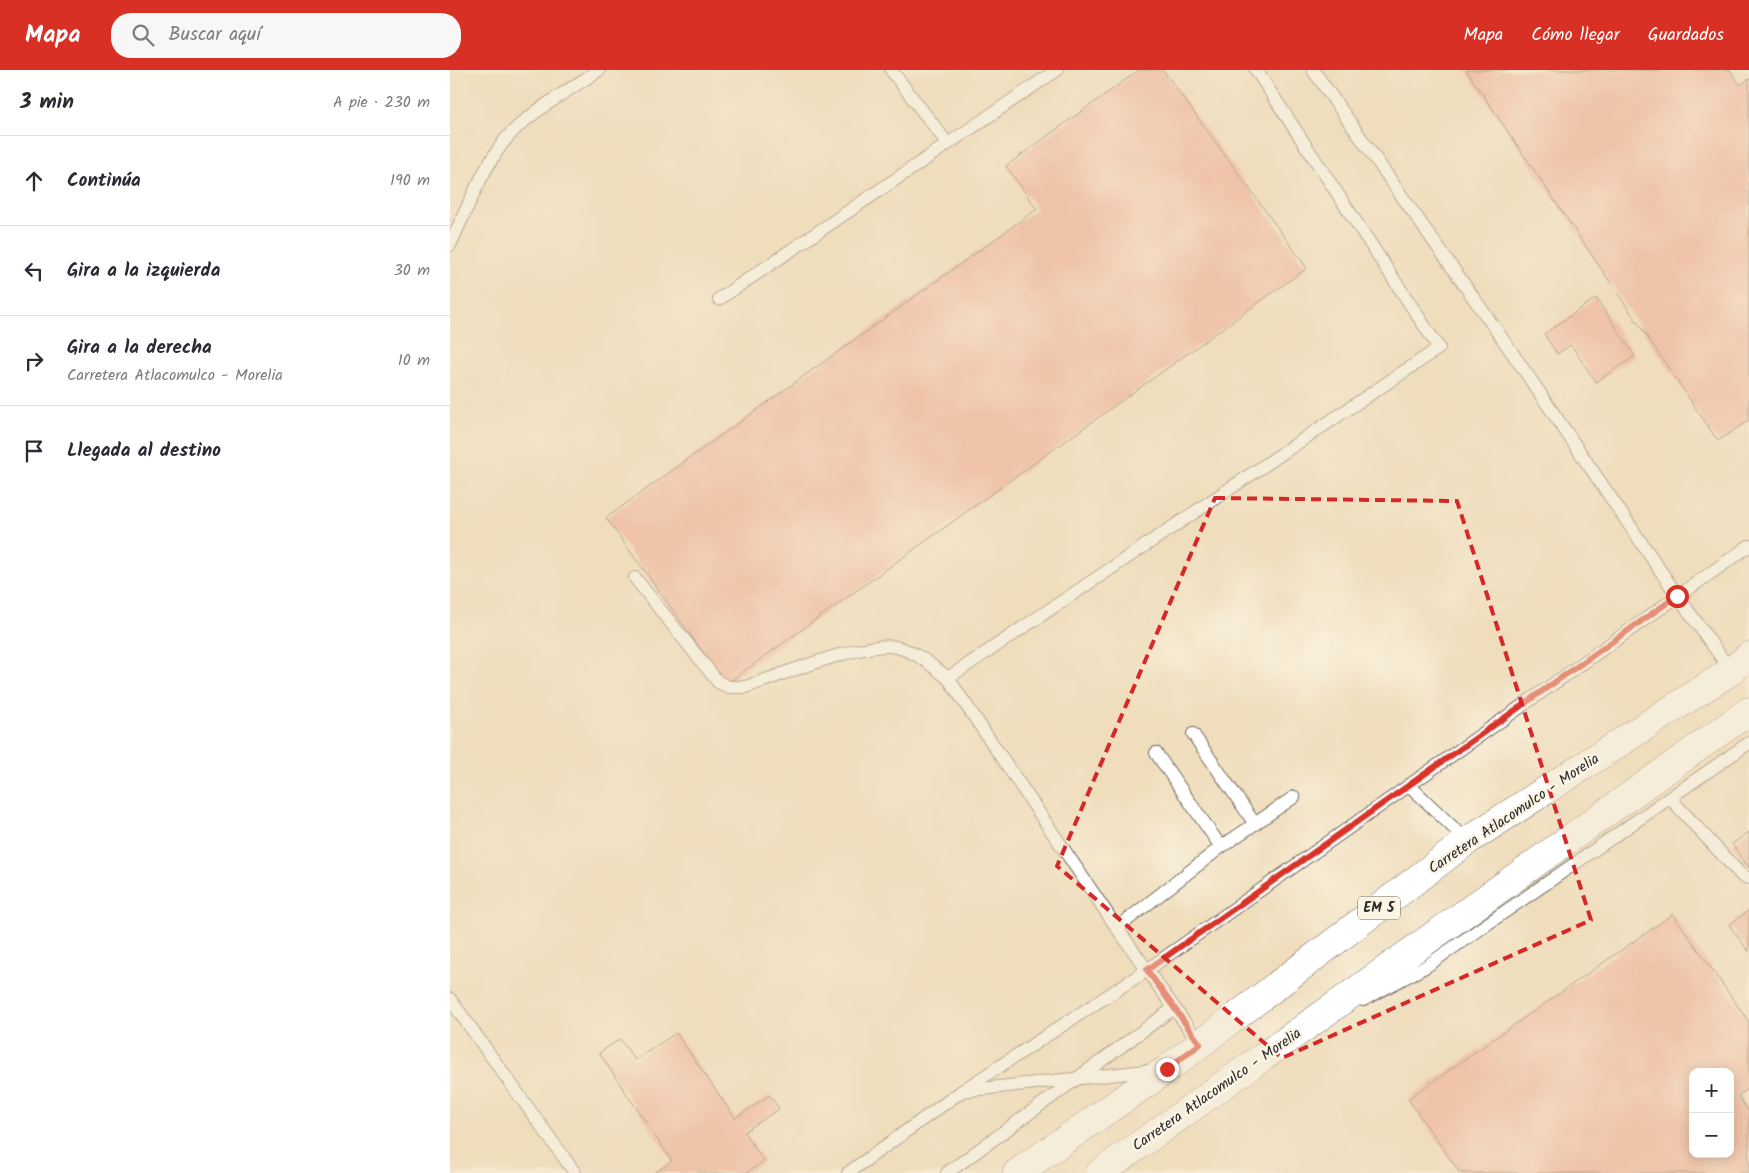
<!DOCTYPE html>
<html lang="es">
<head>
<meta charset="utf-8">
<style>
  body { margin:0; font-family:Kalam,sans-serif; background:#f7f7f7; color:#2b2b33 }
  .controls { position:absolute; right:15px; bottom:15px; display:grid; overflow:hidden; border-radius:10px; box-shadow:0 2px 12px #0003 }
  .controls button { width:45px; height:45px; display:grid; place-items:center; padding:0; border:0; border-bottom:1px solid #e1e1e2; background:#fff; color:#2b2b33; font:25px sans-serif }
  .stop { position:absolute; width:15px; height:15px; margin:-11px; border:4px solid #d93025; border-radius:50%; background:#fff }
  .stop.end { background:#d93025; border-color:#fff; box-shadow:0 1px 5px #0008 }
  .list { margin:0; padding:0; list-style:none }
  h2 { display:flex; justify-content:space-between; align-items:center; height:65px; margin:0; padding:0 20px; font-size:21px }
  h2 small { font-size:16px; font-weight:400; color:#7c7c81 }
  .list li { display:grid; grid-template-columns:32px 1fr auto; gap:15px; align-items:center; box-sizing:border-box; height:90px; padding:0 20px; border-top:1px solid #e1e1e2 }
  .list b { display:block; font-size:19px; white-space:nowrap }
  .list p { margin:0; font-size:16px; white-space:nowrap; color:#7c7c81 }
  .list em { font-size:16px; font-style:normal; color:#7c7c81 }
  .icon { flex:none; width:28px; height:28px; fill:none; stroke:currentColor; stroke-width:2; stroke-linecap:round; stroke-linejoin:round }
  .map { position:relative; flex:none; width:1299px; height:1103px; overflow:hidden }
  header { display:flex; align-items:center; gap:30px; box-sizing:border-box; height:70px; padding:0 25px; background:#d93025; color:#fff }
  header strong { font-size:24px }
  nav { display:flex; gap:28px; margin-inline-start:auto; font-size:18px }
  .search { width:350px; height:45px; background:#f7f7f7; display:flex; align-items:center; gap:12px; box-sizing:border-box; padding:0 18px; border-radius:20px; color:#7c7c81; font-size:19px }
  main { display:flex }
  aside { flex:1; background:#fff }
  .map>svg:first-child { display:block }
  .building { fill:#f0a491; fill-rule:evenodd }
  .lines { fill:none; stroke-linecap:round; stroke-linejoin:round }
  .service-casing { stroke:#70695d; stroke-width:14 }
  .primary-casing { stroke:#70695d; stroke-width:29 }
  .service { stroke:#fff; stroke-width:12 }
  .primary { stroke:#fff; stroke-width:28 }
  .route { stroke:#d93025; stroke-width:6 }
  .marked { fill:none; stroke:#d62828; stroke-width:4; stroke-dasharray:10 6; stroke-linejoin:round }
  .labels { text-anchor:middle; dominant-baseline:central; stroke-width:5; stroke-linejoin:round; paint-order:stroke }
  .shield { fill:#fcf5e5; stroke:#6a6863; stroke-width:1 }
  .shield-label { font-size:14px; font-weight:bold; fill:#2b2b2b }
  .street-label { font-size:15px; fill:#2b2b2b; stroke:#fcf5e5 }
</style>
</head>
<body>
<header>
<strong>Mapa</strong>
<div class="search"><svg class="icon" aria-label="search" viewBox="0 0 24 24"><circle cx="10" cy="10" r="6"/><path d="M15 15l6 6"/></svg>Buscar aquí</div>
<nav><a>Mapa</a><a>Cómo llegar</a><a>Guardados</a></nav>
</header>
<main>
<aside>
<h2>3 min<small>A pie · 230 m</small></h2>
<ul class="list">
<li><svg class="icon" aria-label="ahead" viewBox="0 0 24 24"><path d="M12 20V5M6 11l6-6 6 6"/></svg><div><b>Continúa</b></div><em>190 m</em></li>
<li><svg class="icon" aria-label="left" viewBox="0 0 24 24"><path d="M17 20v-9H6M10 6l-5 5 5 5"/></svg><div><b>Gira a la izquierda</b></div><em>30 m</em></li>
<li><svg class="icon" aria-label="right" viewBox="0 0 24 24"><path d="M7 20v-9h11M14 6l5 5-5 5"/></svg><div><b>Gira a la derecha</b><p>Carretera Atlacomulco - Morelia</p></div><em>10 m</em></li>
<li><svg class="icon" aria-label="arrive" viewBox="0 0 24 24"><path d="M6 21V4h12l-3 4 3 4H6"/></svg><div><b>Llegada al destino</b></div></li>
</ul>
</aside>
<div class="map">
<svg width="1299" height="1103" viewBox="0 0 1299 1103">
  <rect width="100%" height="100%" fill="#fcf5e5"/>
  <filter id="ink" filterUnits="userSpaceOnUse"><feTurbulence type="fractalNoise" baseFrequency=".02" numOctaves="2"/><feDisplacementMap in="SourceGraphic" scale="10" xChannelSelector="R" yChannelSelector="G"/><feConvolveMatrix kernelMatrix="1 2 1 2 8 2 1 2 1" color-interpolation-filters="sRGB"/></filter>
  <filter id="wash" filterUnits="userSpaceOnUse"><feTurbulence type="fractalNoise" baseFrequency=".0096" numOctaves="4" result="noise"/><feDisplacementMap in="SourceGraphic" scale="20" xChannelSelector="R" yChannelSelector="G"/><feGaussianBlur stdDeviation="1.12" result="paint"/><feColorMatrix in="noise" values="0 0 0 0 0 0 0 0 0 0 0 0 0 0 0 0 0 1.4 0 .05"/><feComposite in="paint" operator="in"/></filter>
  <g filter="url(#wash)">
    <rect width="100%" height="100%" fill="#efddbb"/>
    <g id="blocks">
      <g class="building">
        <polygon points="689,0 713,0 857,198 276,614 156,448 587,139 556,96"/>
        <polygon points="1016,0 1280,0 1290,15 1299,9 1299,350 1268,371"/>
        <polygon points="1146,228 1185,286 1146,312 1121,275 1107,284 1094,264"/>
        <polygon points="1299,762 1299,798 1282,774"/>
        <polygon points="1299,840 1299,882 1279,855"/>
        <path d="M 1223,844 L 1299,952 L 1299,1018 L 1288,1026 L 1299,1042 L 1299,1103 L 1010,1103 L 958,1029 ZM 1243,1002 L 1280,1002 L 1280,1084 L 1243,1084 Z"/>
        <polygon points="226,963 285,1048 320,1025 329,1039 294,1062 314,1091 296,1103 204,1103 222,1091 149,983 170,969 185,990"/>
      </g>
    </g>
  </g>
  <g filter="url(#ink)">
    <use href="#blocks" fill-opacity="0" stroke="#70695d" stroke-width="1"/>
    <g class="lines">
      <defs>
        <g id="service">
          <polyline points="441,0 498,74"/>
          <polyline points="863,0 1061,281 1227,525 1281,601"/>
          <path d="M 0,175 C 16,141 30,104 52,74 C 71,47 121,19 149,0"/>
          <polyline points="269,229 607,0"/>
          <path d="M 185,508 L 268,612 L 279,617 L 295,617 C 327,607 416,570 446,577 C 467,582 481,595 498,608 L 667,858 L 750,974"/>
          <polyline points="498,608 989,278 806,0"/>
          <polyline points="743,664 805,754"/>
          <polyline points="959,715 1017,771"/>
          <polyline points="1220,728 1292,806 1299,808"/>
          <polyline points="771,777 844,727"/>
          <polyline points="667,858 771,777 706,683"/>
          <polyline points="0,929 125,1103"/>
          <polyline points="913,930 975,897 1299,673"/>
          <polyline points="512,1021 697,900 1299,476"/>
          <polyline points="398,1103 512,1021 705,1000"/>
          <polyline points="497,1103 724,938"/>
        </g>
        <g id="primary">
          <polyline points="567,1103 717,999 1017,771 1281,601 1299,586"/>
          <polyline points="650,1103 1299,641"/>
        </g>
      </defs>
      <use href="#service" class="service-casing"/>
      <use href="#primary" class="primary-casing"/>
      <use href="#service" class="service"/>
      <use href="#primary" class="primary"/>
    </g>
  </g>
  <g class="lines" filter="url(#ink)">
    <polyline class="route" points="717,999 750,974 697,900 1227,526"/>
  </g>
  <path d="M0 0H1299V1103H0ZM 765,428 L 1007,431 L 1141,850 L 832,988 L 607,796 Z" fill="#efddbb" fill-opacity=".55" fill-rule="evenodd"/>
  <path class="marked" d="M 765,428 L 1007,431 L 1141,850 L 832,988 L 607,796 Z"/>
  <g class="labels">
    <rect class="shield" x="908" y="826.5" width="42" height="23" rx="4"/>
    <g class="shield-label">
      <text x="929" y="838">EM 5</text>
    </g>
    <g class="street-label">
      <text transform="translate(1064 744) rotate(-34)">Carretera Atlacomulco - Morelia</text>
      <text transform="translate(767 1020) rotate(-35)">Carretera Atlacomulco - Morelia</text>
    </g>
  </g>
</svg>
<div class="controls">
<button>+</button>
<button>−</button>
</div>
<div class="stop" style="left:1227px;top:526px"></div>
<div class="stop end" style="left:717px;top:999px"></div>
</div>
</main>
</body>
</html>
